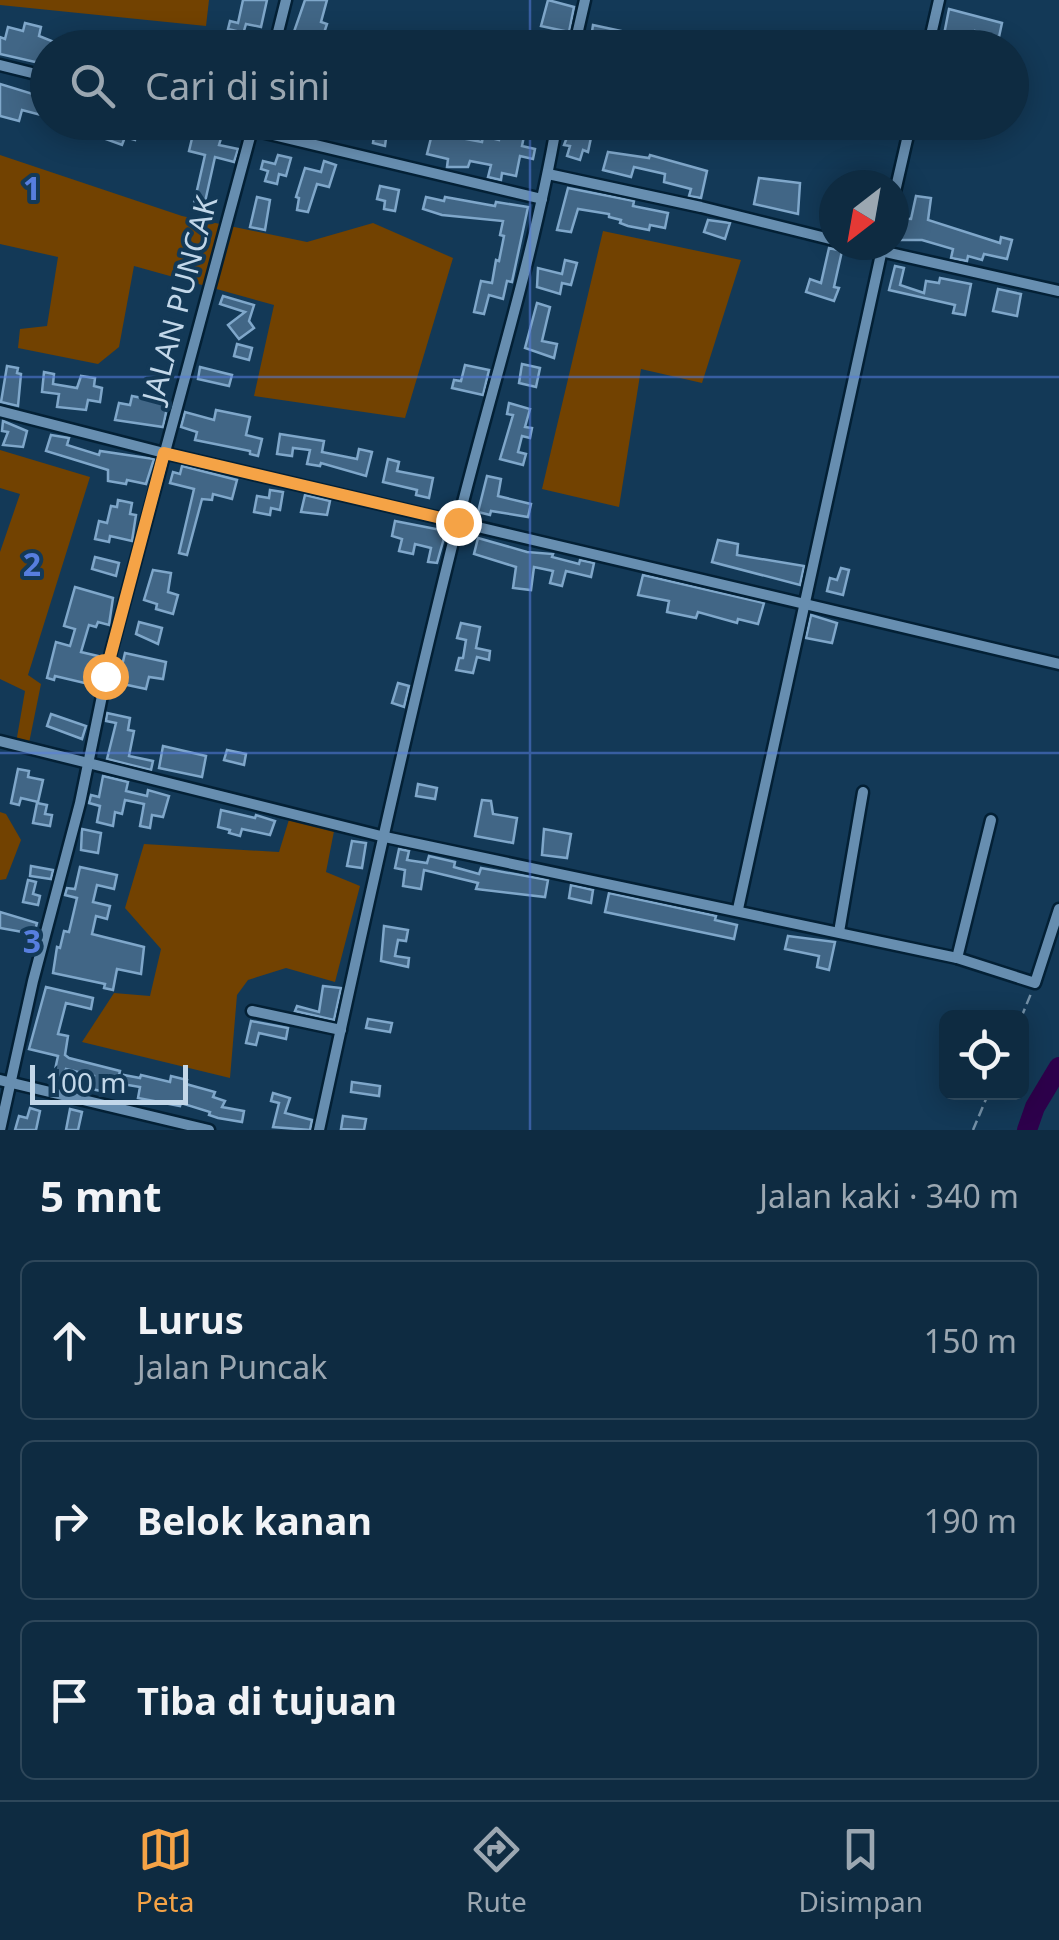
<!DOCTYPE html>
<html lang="id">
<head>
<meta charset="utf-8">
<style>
  body { margin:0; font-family:"Noto Sans",sans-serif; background:#173348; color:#f1f3f6 }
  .controls { position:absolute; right:30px; bottom:30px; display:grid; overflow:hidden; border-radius:15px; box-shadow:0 5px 25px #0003 }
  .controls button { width:90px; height:90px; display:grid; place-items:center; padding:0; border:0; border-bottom:2px solid #2e475a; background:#0e2b41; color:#f1f3f6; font:50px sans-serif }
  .compass { position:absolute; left:819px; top:170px; width:90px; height:90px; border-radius:50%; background:#0e2b41; box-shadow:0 5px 25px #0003; rotate:211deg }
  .scale { position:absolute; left:30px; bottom:25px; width:158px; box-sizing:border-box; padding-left:10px; border:5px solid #c2d7e9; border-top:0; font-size:28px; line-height:35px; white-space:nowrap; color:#c2d7e9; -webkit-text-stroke:8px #133957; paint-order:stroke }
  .stop { position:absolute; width:30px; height:30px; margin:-22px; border:8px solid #f5a346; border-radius:50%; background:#fff }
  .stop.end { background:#f5a346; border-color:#fff; box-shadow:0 2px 10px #0008 }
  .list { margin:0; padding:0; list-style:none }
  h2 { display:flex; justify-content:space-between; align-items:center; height:130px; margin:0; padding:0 40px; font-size:42px }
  h2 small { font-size:32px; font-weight:400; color:#9ba7b1 }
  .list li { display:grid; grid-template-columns:65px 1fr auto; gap:30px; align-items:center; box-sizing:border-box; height:160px; margin:0 20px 20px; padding:0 20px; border:2px solid #2e475a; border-radius:15px }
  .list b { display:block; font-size:38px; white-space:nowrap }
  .list p { margin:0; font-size:32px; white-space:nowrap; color:#9ba7b1 }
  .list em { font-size:32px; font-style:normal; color:#9ba7b1 }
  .icon { flex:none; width:55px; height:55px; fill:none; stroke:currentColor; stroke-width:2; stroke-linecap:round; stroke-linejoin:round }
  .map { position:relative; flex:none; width:1059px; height:1130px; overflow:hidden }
  .search { position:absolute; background:#0e2b41; box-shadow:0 5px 25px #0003; left:30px; right:30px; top:30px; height:110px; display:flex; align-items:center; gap:25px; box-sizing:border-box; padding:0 35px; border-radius:55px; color:#9ba7b1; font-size:38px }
  .sheet { height:670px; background:#0e2b41 }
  nav { display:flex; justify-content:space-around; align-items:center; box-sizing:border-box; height:140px; border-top:2px solid #2e475a; background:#0e2b41; font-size:28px; color:#9ba7b1 }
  nav a { display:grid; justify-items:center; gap:5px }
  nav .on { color:#f5a346 }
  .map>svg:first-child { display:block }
  .green { fill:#724201 }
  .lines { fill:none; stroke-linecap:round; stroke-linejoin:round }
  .river { stroke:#2d004b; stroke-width:20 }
  .building { fill:#416686; stroke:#7fa7ca; stroke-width:2.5 }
  .minor-casing { stroke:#032035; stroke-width:15 }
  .path { stroke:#7390a7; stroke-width:2.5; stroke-dasharray:10 5; stroke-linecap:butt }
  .minor { stroke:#678eb0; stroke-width:10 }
  .route { stroke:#f5a346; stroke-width:12 }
  .grid { fill:none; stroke:#577ede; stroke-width:2.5; stroke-opacity:0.55 }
  .labels { text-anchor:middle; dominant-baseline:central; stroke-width:8; stroke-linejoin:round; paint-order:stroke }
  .street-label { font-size:30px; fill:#c2d7e9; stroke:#133957 }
  .grid-label { font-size:32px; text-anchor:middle; font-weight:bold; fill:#577ede; stroke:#133957; stroke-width:8; stroke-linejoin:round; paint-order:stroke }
</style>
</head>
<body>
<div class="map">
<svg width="1059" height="1130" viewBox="0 0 1059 1130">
  <rect width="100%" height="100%" fill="#133957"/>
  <g class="green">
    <polygon points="0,0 209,0 206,26 0,5"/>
    <polygon points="0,155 182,216 307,242 373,223 453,258 405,418 254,396 274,305 134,266 119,347 98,364 18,348 20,329 47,326 58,257 0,244"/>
    <polygon points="603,231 741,260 702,383 641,369 619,507 542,489"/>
    <polygon points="0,450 90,477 28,675 41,684 28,748 16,743 25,691 0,679 0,552 20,494 0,488"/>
    <polygon points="0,812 6,814 21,840 6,879 0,880"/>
    <polygon points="291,813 336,821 326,872 360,886 335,982 286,968 248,980 237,995 230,1078 82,1042 114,993 150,996 161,949 125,908 144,844 279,852"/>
  </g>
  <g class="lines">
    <polyline class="river" points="1027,1130 1035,1107 1059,1067"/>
  </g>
  <g class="building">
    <polygon points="243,0 267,0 261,27 246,24 241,41 234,39 236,31 228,29 230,21 238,23"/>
    <polygon points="305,0 327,0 321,22 327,24 319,48 289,46"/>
    <polygon points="548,0 574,7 569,32 541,26"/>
    <polygon points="949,9 1002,23 999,37 975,31 972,48 942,45"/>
    <polygon points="25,23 41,27 39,36 69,48 48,48 44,64 0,54 0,37 5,39 8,27 23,31"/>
    <polygon points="593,25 635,34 632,46 591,38"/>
    <polygon points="0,84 46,98 41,115 22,110 19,121 0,116"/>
    <polygon points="80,122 139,122 135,140 125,137 122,145 78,129"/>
    <polygon points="366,122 407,122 405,134 387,131 385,146 373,143 375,129 366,127"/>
    <polygon points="440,122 459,122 458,132 462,133 461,138 482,142 483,136 499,140 501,132 515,134 516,129 525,131 522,146 535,149 533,159 520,156 516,176 502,173 501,180 488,177 491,165 470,161 468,167 447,167 448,159 427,154 432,134 437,135"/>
    <polygon points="573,122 601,122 598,135 592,133 588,152 583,150 580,160 567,156 570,146 564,145"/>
    <polygon points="212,127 223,132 219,145 238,149 234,162 215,157 203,211 193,208 205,155 189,151 194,130 210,134"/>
    <polygon points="608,152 649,158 650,155 707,171 701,198 689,196 691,189 664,182 665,174 634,167 631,177 603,170"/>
    <polygon points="278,155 291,158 286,176 279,174 277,184 265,181 268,171 261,169 263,161 275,164"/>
    <polygon points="324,161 336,165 329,187 317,184 308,212 297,210 299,198 296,197 305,168 321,172"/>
    <polygon points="759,178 800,183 798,214 754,204"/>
    <polygon points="380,186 399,190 395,211 384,209 385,201 377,199"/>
    <polygon points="568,188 634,201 633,206 668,213 665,228 650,225 649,230 628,226 620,223 621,220 609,217 609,214 578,209 571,232 557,230"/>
    <polygon points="916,196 931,198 928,220 1000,243 1001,237 1012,240 1007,259 984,254 982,260 968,256 967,261 951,258 953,249 922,240 895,240 898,218 911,219"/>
    <polygon points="257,197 270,200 265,230 250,227"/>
    <polygon points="426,197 444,201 445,197 495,206 496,202 528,207 512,282 507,281 503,299 489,295 484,314 474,312 481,281 492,283 496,260 499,261 504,236 500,235 503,221 442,215 423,209"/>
    <polygon points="708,220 730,223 725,239 704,232"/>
    <polygon points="829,248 842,251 834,287 839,288 834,301 806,292 810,279 821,283"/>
    <polygon points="565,260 577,263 571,285 562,283 560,294 537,287 538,268 562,274"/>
    <polygon points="895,266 904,268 900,285 924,293 926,281 939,283 940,278 971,284 965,315 953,313 955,305 889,290"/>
    <polygon points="998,289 1021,294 1017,316 993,311"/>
    <polygon points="223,296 254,305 249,321 254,328 239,339 228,325 245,312 220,304"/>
    <polygon points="537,303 550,307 542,341 557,344 554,358 525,348"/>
    <polygon points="237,344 252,348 249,360 234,356"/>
    <polygon points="522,364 540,368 536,387 519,383"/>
    <polygon points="465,365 489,370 483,395 452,388 454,380 461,381"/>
    <polygon points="7,366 18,368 17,373 21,374 18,406 1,402"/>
    <polygon points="200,367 232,375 229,386 198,379"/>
    <polygon points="44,372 54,374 53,384 77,388 81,376 95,378 94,386 102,388 100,402 88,400 86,410 57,407 59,394 42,392"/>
    <polygon points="132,396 168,403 163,427 115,420 119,403 130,405"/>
    <polygon points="509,403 530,409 525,427 532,428 530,438 522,436 518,452 526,454 523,465 500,459 513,415 507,414"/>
    <polygon points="216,410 250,417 246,435 262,439 258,456 250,454 250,451 195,440 197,432 181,427 185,412 214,420"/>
    <polygon points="3,421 27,431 23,447 3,445 8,432 2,431"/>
    <polygon points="280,434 324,441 322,452 357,459 359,449 372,452 366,476 321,463 320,466 307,464 310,450 293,448 292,456 277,454"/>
    <polygon points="51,435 69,438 67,445 99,455 100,451 154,459 146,484 127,480 126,484 108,481 108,470 46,451"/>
    <polygon points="388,459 399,462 397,471 433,478 429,498 416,495 417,490 383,482"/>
    <polygon points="182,466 237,480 232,499 213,494 212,500 202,499 187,555 179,553 194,489 170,483 173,472 180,474"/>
    <polygon points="487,476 501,479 498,496 531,504 528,517 491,511 490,515 478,512"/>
    <polygon points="270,490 283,492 280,510 271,508 270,515 254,512 257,496 269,498"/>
    <polygon points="305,495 330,501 327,515 301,512"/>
    <polygon points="118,500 132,503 130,514 136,515 132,541 110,536 109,542 95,539 99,521 107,523 111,506 117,507"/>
    <polygon points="395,521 446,531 437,563 428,562 431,548 415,544 413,554 399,551 402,539 392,536"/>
    <polygon points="478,538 527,552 553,554 552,557 579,564 580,560 594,563 591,577 566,571 562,586 550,583 553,571 534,567 531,590 513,588 516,567 474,554"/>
    <polygon points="718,540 738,544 737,555 804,566 800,585 712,562"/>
    <polygon points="95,557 119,563 116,576 92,569"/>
    <polygon points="841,568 849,570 843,595 827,591 830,578 837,580"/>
    <polygon points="153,570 171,573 168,592 178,595 173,614 156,609 157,604 144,600"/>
    <polygon points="643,575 764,603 758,624 738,619 737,623 698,612 696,618 667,612 669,601 638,595"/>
    <polygon points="75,587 113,598 109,625 98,622 96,627 89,625 81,652 98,656 93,685 55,676 54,680 47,678 56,642 70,646 75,629 64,626"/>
    <polygon points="811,615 837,623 832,643 806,638"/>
    <polygon points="139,622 162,628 158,644 136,634"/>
    <polygon points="461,623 480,627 476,648 490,651 489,660 477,657 473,673 456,670 459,658 463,658 466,640 457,638"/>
    <polygon points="125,653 166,662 163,679 149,677 146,689 118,683"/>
    <polygon points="398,683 409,686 404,707 392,703"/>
    <polygon points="107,713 130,718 128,730 134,731 129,756 153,761 151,770 107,759 116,723 106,721"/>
    <polygon points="51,714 86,726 82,739 47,726"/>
    <polygon points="163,746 206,756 202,777 159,768"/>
    <polygon points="227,750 246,754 244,765 224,760"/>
    <polygon points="18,769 29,771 28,777 43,780 38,802 21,798 19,805 11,803"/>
    <polygon points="103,776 128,782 126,791 147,796 148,790 169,796 163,817 152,815 150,828 140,826 144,804 125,800 122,814 115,812 113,826 97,822 100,806 89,803 91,795 99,797"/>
    <polygon points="418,784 437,788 435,799 416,796"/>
    <polygon points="482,800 491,801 493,814 517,818 513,843 475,836"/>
    <polygon points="37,803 47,805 45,814 52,815 50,826 33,823"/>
    <polygon points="221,810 255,818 256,815 275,821 270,835 242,829 240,836 229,833 230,830 218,827"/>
    <polygon points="82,829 101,833 98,853 81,850"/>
    <polygon points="544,829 571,834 567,858 542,855"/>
    <polygon points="352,841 366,843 362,868 347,866"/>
    <polygon points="399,849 409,851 407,860 427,863 429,856 455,862 454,867 479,874 481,868 548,880 545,897 476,889 478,883 424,870 421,889 403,886 405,870 395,868"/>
    <polygon points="31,866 53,870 51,879 30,876"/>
    <polygon points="80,867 117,875 114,889 97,885 93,902 110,906 107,919 96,916 92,934 144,947 141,974 117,969 113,990 104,988 105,984 53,973 57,947 60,948 64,931 69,932 77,898 65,895 67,888 75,889"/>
    <polygon points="28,880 36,882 33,894 40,896 38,905 23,902"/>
    <polygon points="571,885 593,890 591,903 569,898"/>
    <polygon points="609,893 716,916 715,920 737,925 734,939 605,912"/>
    <polygon points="0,912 37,923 34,934 0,928"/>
    <polygon points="384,926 408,930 406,941 398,940 395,956 409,958 408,967 381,961"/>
    <polygon points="788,936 835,942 829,970 817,967 819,956 785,949"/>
    <polygon points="323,986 341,988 334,1020 295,1011 297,1006 319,1012"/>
    <polygon points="46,987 93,998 91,1009 66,1003 58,1034 68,1036 65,1055 69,1058 120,1071 118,1079 104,1076 101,1091 91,1089 94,1076 66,1069 63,1081 53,1079 58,1056 29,1049"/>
    <polygon points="368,1019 392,1023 390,1032 366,1028"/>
    <polygon points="251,1021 288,1028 286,1039 259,1033 256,1045 246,1043"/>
    <polygon points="124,1075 140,1078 141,1075 170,1082 171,1076 187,1080 186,1084 215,1092 213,1097 225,1101 222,1107 244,1111 242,1122 218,1118 209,1115 210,1112 181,1103 180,1106 138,1098 140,1087 122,1084"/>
    <polygon points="352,1082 380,1086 379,1096 351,1092"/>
    <polygon points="273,1093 290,1098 285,1113 312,1120 310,1130 273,1127 279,1103 271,1101"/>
    <polygon points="30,1108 40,1111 36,1130 15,1130 19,1116 27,1118"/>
    <polygon points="70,1109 82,1112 78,1130 66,1130"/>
    <polygon points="343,1116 366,1119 364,1130 341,1129"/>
  </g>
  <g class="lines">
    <defs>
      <g id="minor">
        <polyline points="274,48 286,0"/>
        <polyline points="574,48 585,0"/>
        <polyline points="928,48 939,0"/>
        <polyline points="0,65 48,77"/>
        <polyline points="219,122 542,199"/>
        <polyline points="548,174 701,207 834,240"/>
        <polyline points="894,196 911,122"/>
        <polyline points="854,245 1059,291"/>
        <polyline points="0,411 164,453 1059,664"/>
        <polyline points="0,741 385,837 957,958 1035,983 1059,909"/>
        <polyline points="738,909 883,245"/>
        <polyline points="839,932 863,792"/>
        <polyline points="957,958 991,820"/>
        <polyline points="252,1011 341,1030"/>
        <polyline points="0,1080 209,1130"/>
        <polyline points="0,1130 33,981 80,803 111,652 254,122"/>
        <path d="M 319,1130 C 363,926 408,721 459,518 C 492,386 534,257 557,122"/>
      </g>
    </defs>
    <use href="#minor" class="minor-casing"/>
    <g class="path">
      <polyline points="1021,1018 1032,991"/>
      <polyline points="973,1130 989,1092"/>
    </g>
    <use href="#minor" class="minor"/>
  </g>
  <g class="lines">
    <polyline class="route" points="105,676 164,453 458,522"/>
  </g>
  <path class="grid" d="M 530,0 L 530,48M 530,122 L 530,1130M 0,377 L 1059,377M 0,753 L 1059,753"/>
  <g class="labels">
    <g class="street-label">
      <text transform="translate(179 299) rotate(-75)">JALAN PUNCAK</text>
    </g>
  </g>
  <g class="grid-label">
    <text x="32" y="200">1</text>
    <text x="32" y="576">2</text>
    <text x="32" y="953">3</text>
  </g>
</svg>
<div class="controls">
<button><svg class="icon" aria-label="locate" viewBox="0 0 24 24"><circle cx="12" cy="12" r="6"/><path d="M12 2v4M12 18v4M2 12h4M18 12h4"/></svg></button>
</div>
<svg class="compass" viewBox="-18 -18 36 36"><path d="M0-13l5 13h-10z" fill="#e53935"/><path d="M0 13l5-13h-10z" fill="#9ba7b1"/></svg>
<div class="scale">100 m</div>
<div class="stop" style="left:105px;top:676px"></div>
<div class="stop end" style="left:458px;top:522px"></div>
<div class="search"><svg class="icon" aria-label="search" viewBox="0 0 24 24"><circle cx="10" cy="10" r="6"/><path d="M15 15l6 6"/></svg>Cari di sini</div>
</div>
<section class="sheet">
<h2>5 mnt<small>Jalan kaki · 340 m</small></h2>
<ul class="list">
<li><svg class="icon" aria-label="ahead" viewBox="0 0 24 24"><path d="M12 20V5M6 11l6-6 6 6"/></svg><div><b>Lurus</b><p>Jalan Puncak</p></div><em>150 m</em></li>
<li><svg class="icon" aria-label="right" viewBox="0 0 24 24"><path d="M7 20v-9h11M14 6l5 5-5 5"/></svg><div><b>Belok kanan</b></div><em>190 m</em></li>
<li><svg class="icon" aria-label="arrive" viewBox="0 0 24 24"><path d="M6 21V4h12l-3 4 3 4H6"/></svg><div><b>Tiba di tujuan</b></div></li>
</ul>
</section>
<nav>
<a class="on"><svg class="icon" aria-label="map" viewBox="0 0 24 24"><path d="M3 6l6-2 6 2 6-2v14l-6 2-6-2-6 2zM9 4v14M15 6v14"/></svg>Peta</a>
<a><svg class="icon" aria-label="directions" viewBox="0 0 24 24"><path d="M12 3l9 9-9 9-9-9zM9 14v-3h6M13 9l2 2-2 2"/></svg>Rute</a>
<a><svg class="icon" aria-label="saved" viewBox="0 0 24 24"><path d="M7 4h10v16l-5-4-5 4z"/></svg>Disimpan</a>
</nav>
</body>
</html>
